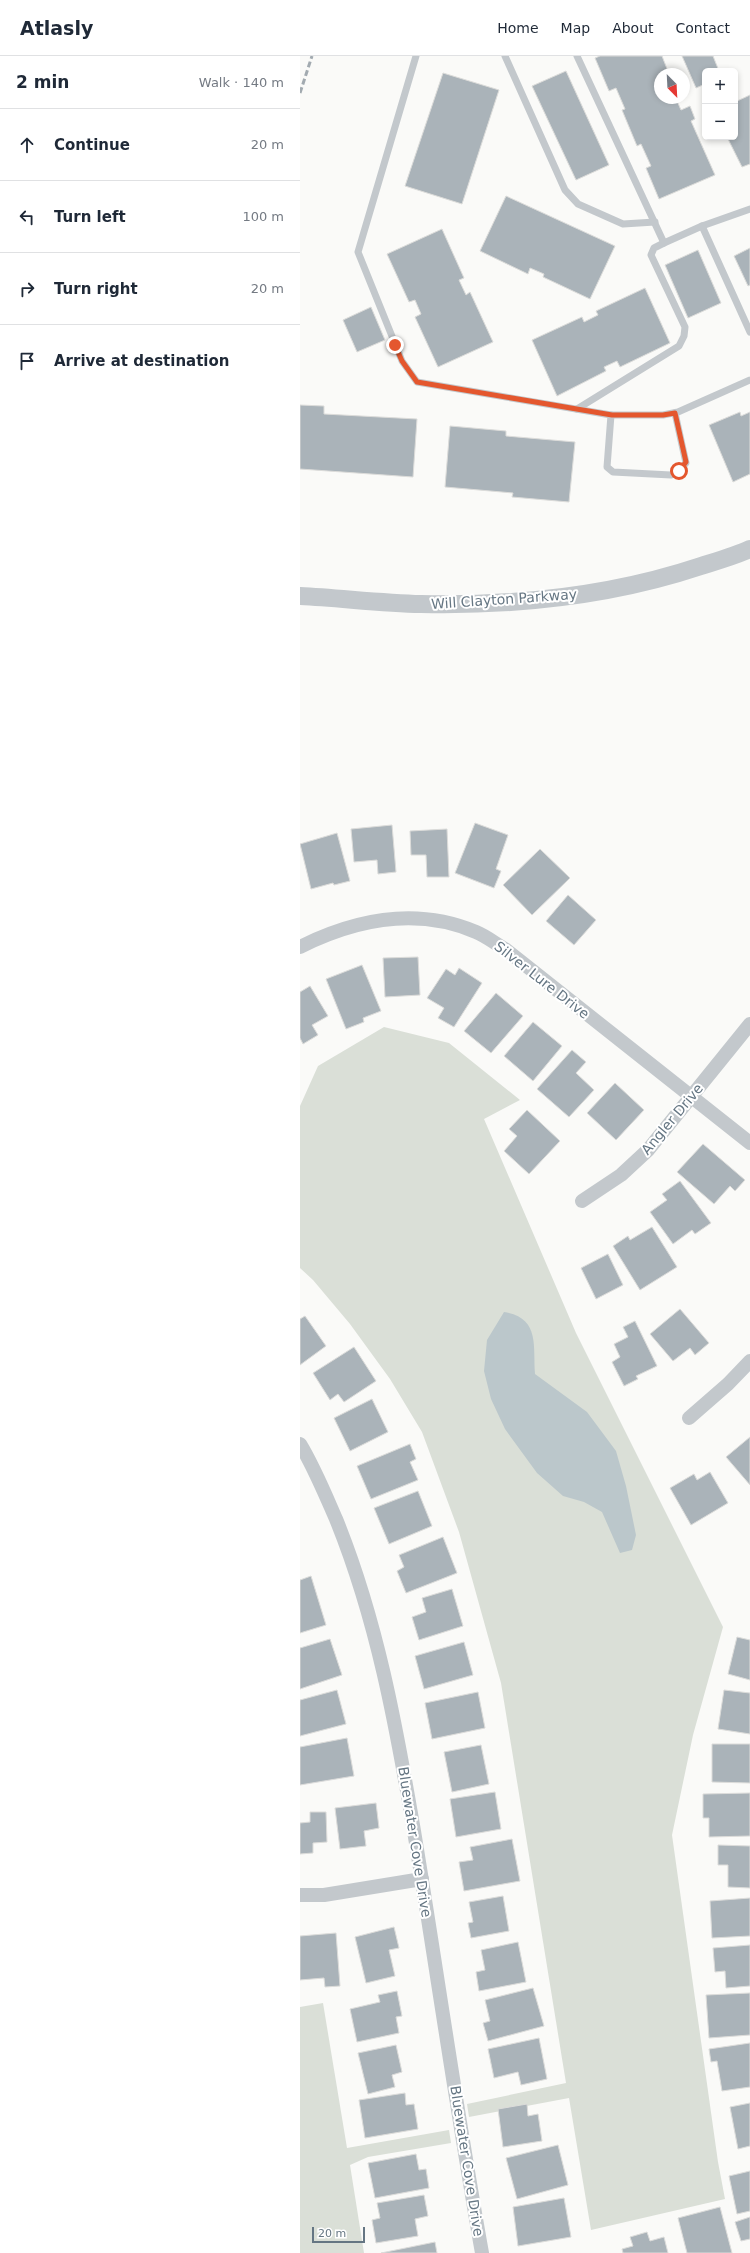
<!DOCTYPE html>
<html lang="en">
<head>
<meta charset="utf-8">
<style>
  body { margin:0; font-family:"DejaVu Sans",sans-serif; background:#f6f6f7; color:#1f2937 }
  .controls { position:absolute; right:12px; top:12px; display:grid; overflow:hidden; border-radius:6px; box-shadow:0 2px 6px #0003 }
  .controls button { width:36px; height:36px; display:grid; place-items:center; padding:0; border:0; border-bottom:1px solid #e0e1e3; background:#fff; color:#1f2937; font:20px sans-serif }
  .compass { position:absolute; left:354px; top:12px; width:36px; height:36px; border-radius:50%; background:#fff; box-shadow:0 2px 6px #0003; rotate:156deg }
  .scale { position:absolute; left:12px; bottom:10px; width:53px; box-sizing:border-box; padding-left:4px; border:2px solid #657683; border-top:0; font-size:11px; line-height:14px; white-space:nowrap; color:#657683; -webkit-text-stroke:3px #fff; paint-order:stroke }
  .stop { position:absolute; width:12px; height:12px; margin:-9px; border:3px solid #e4572e; border-radius:50%; background:#fff }
  .stop.end { background:#e4572e; border-color:#fff; box-shadow:0 1px 4px #0008 }
  .list { margin:0; padding:0; list-style:none }
  h2 { display:flex; justify-content:space-between; align-items:center; height:52px; margin:0; padding:0 16px; font-size:17px }
  h2 small { font-size:13px; font-weight:400; color:#747a83 }
  .list li { display:grid; grid-template-columns:26px 1fr auto; gap:12px; align-items:center; box-sizing:border-box; height:72px; padding:0 16px; border-top:1px solid #e0e1e3 }
  .list b { display:block; font-size:15px; white-space:nowrap }
  .list em { font-size:13px; font-style:normal; color:#747a83 }
  .icon { flex:none; width:22px; height:22px; fill:none; stroke:currentColor; stroke-width:2; stroke-linecap:round; stroke-linejoin:round }
  .map { position:relative; flex:none; width:450px; height:2197px; overflow:hidden }
  header { display:flex; align-items:center; gap:24px; box-sizing:border-box; height:56px; padding:0 20px; background:#fff; border-bottom:1px solid #e0e1e3 }
  header strong { font-size:19px }
  nav { display:flex; gap:22px; margin-inline-start:auto; font-size:14px }
  main { display:flex }
  aside { flex:1; background:#fff }
  .map>svg:first-child { display:block }
  .green { fill:#dadfd7 }
  .water { fill:#bbc7cb }
  .building { fill:#aab3b9; stroke:#dcdcda }
  .lines { fill:none; stroke-linecap:round; stroke-linejoin:round }
  .service { stroke:#c3c8cc; stroke-width:7 }
  .minor { stroke:#c3c8cc; stroke-width:14 }
  .tertiary { stroke:#c3c8cc; stroke-width:18 }
  .rail { stroke:#a2aab0; stroke-width:3; stroke-dasharray:6 3; stroke-linecap:butt }
  .route { stroke:#e4572e; stroke-width:5 }
  .labels { text-anchor:middle; dominant-baseline:central; stroke-width:4; stroke-linejoin:round; paint-order:stroke }
  .street-label { font-size:14px; fill:#657683; stroke:#fff }
</style>
</head>
<body>
<header>
<strong>Atlasly</strong>
<nav><a>Home</a><a>Map</a><a>About</a><a>Contact</a></nav>
</header>
<main>
<aside>
<h2>2 min<small>Walk · 140 m</small></h2>
<ul class="list">
<li><svg class="icon" aria-label="ahead" viewBox="0 0 24 24"><path d="M12 20V5M6 11l6-6 6 6"/></svg><div><b>Continue</b></div><em>20 m</em></li>
<li><svg class="icon" aria-label="left" viewBox="0 0 24 24"><path d="M17 20v-9H6M10 6l-5 5 5 5"/></svg><div><b>Turn left</b></div><em>100 m</em></li>
<li><svg class="icon" aria-label="right" viewBox="0 0 24 24"><path d="M7 20v-9h11M14 6l5 5-5 5"/></svg><div><b>Turn right</b></div><em>20 m</em></li>
<li><svg class="icon" aria-label="arrive" viewBox="0 0 24 24"><path d="M6 21V4h12l-3 4 3 4H6"/></svg><div><b>Arrive at destination</b></div></li>
</ul>
</aside>
<div class="map">
<svg width="450" height="2197" viewBox="0 0 450 2197">
  <rect width="100%" height="100%" fill="#fafaf8"/>
  <g class="green">
    <polygon points="84,971 149,987 220,1044 184,1063 276,1277 423,1571 393,1679 372,1779 418,2106 425,2143 291,2174 269,2042 169,2061 167,2048 266,2027 201,1627 159,1476 122,1376 90,1323 50,1268 13,1224 0,1212 0,1050 18,1010"/>
    <polygon points="23,1947 47,2092 149,2074 151,2087 68,2101 50,2109 64,2197 0,2197 0,1951"/>
  </g>
  <path class="water" d="M 204,1256 C 240,1262 233,1289 235,1318 L 287,1356 L 316,1395 L 326,1430 L 336,1479 L 332,1494 L 320,1497 L 302,1456 L 284,1446 L 263,1440 L 237,1417 L 205,1373 L 191,1343 L 184,1315 L 187,1284 Z"/>
  <g class="building">
    <polygon points="300,0 362,0 369,18 360,18 360,42 384,42 384,39 385,42 377,45 381,54 390,50 395,63 391,65 415,119 359,143 346,112 351,110 341,88 337,90 322,54 325,53 316,32 309,35 295,2"/>
    <polygon points="382,0 413,0 419,15 405,15 405,28 396,32"/>
    <polygon points="266,15 309,109 276,124 232,30"/>
    <polygon points="143,17 199,34 162,148 105,130"/>
    <polygon points="450,39 450,108 442,111 427,81 435,81 435,68 437,67 435,61 435,46"/>
    <polygon points="206,140 315,190 290,243 243,221 244,218 230,212 228,218 180,195"/>
    <polygon points="142,173 164,222 159,224 166,239 170,236 193,286 138,311 115,261 121,258 115,244 109,246 87,198"/>
    <polygon points="450,192 450,229 448,230 434,200"/>
    <polygon points="398,194 421,247 388,262 365,209"/>
    <polygon points="345,232 370,287 320,311 317,305 304,311 306,315 257,340 232,284 282,261 284,266 298,259 296,255"/>
    <polygon points="71,251 85,284 57,296 43,264"/>
    <polygon points="0,349 24,350 24,358 117,363 113,421 0,413"/>
    <polygon points="440,356 441,360 450,356 450,418 433,426 409,369"/>
    <polygon points="150,370 206,375 206,380 275,386 269,446 212,441 213,437 145,431"/>
    <polygon points="175,767 208,779 196,813 201,815 194,832 155,817"/>
    <polygon points="92,769 96,816 78,818 77,804 54,806 51,773"/>
    <polygon points="147,773 149,821 127,821 126,799 111,799 110,775"/>
    <polygon points="37,777 50,825 34,829 33,827 11,833 0,788"/>
    <polygon points="240,793 270,822 232,859 203,829"/>
    <polygon points="268,839 296,864 274,889 246,865"/>
    <polygon points="118,901 120,939 85,941 83,902"/>
    <polygon points="62,909 81,955 63,962 64,966 46,973 26,923"/>
    <polygon points="159,912 182,927 154,971 138,962 144,952 127,942 146,913 155,919"/>
    <polygon points="10,930 28,960 12,969 18,979 3,988 0,982 0,936"/>
    <polygon points="196,937 223,960 191,997 164,975"/>
    <polygon points="233,966 262,990 233,1025 204,1000"/>
    <polygon points="272,994 286,1006 276,1017 294,1034 269,1061 237,1033"/>
    <polygon points="315,1027 344,1054 316,1084 287,1057"/>
    <polygon points="227,1054 260,1085 229,1118 204,1095 217,1080 209,1073"/>
    <polygon points="403,1088 445,1124 435,1135 430,1130 414,1148 377,1116"/>
    <polygon points="380,1125 411,1167 395,1178 392,1174 373,1188 350,1156 367,1144 362,1138"/>
    <polygon points="352,1171 377,1211 340,1234 313,1190 328,1180 330,1184"/>
    <polygon points="308,1198 323,1229 296,1243 281,1212"/>
    <polygon points="380,1253 409,1287 395,1299 390,1292 373,1305 350,1278"/>
    <polygon points="5,1260 26,1290 0,1309 0,1263"/>
    <polygon points="335,1265 357,1310 336,1320 338,1323 324,1330 312,1306 320,1301 314,1288 328,1281 323,1271"/>
    <polygon points="54,1291 76,1325 44,1346 38,1338 30,1344 13,1317"/>
    <polygon points="72,1343 88,1376 50,1395 34,1362"/>
    <polygon points="450,1381 450,1429 426,1401"/>
    <polygon points="110,1388 116,1403 110,1406 118,1424 71,1443 57,1410"/>
    <polygon points="410,1416 428,1447 391,1469 370,1432 394,1418 397,1424"/>
    <polygon points="118,1435 132,1470 89,1488 74,1452"/>
    <polygon points="143,1481 157,1517 106,1537 97,1515 104,1511 99,1499"/>
    <polygon points="11,1520 26,1569 0,1577 0,1524"/>
    <polygon points="152,1533 163,1570 119,1584 112,1561 126,1556 122,1542"/>
    <polygon points="437,1581 450,1584 450,1624 428,1618"/>
    <polygon points="30,1583 42,1619 0,1633 0,1592"/>
    <polygon points="164,1586 173,1619 124,1633 115,1600"/>
    <polygon points="37,1634 46,1668 0,1680 0,1644"/>
    <polygon points="424,1634 450,1637 450,1678 418,1673"/>
    <polygon points="178,1636 185,1672 132,1683 125,1647"/>
    <polygon points="47,1682 54,1720 0,1729 0,1691"/>
    <polygon points="412,1688 450,1688 450,1727 412,1726"/>
    <polygon points="181,1689 189,1728 152,1736 144,1696"/>
    <polygon points="195,1736 201,1773 156,1781 150,1743"/>
    <polygon points="450,1737 450,1780 409,1781 409,1762 403,1762 403,1738"/>
    <polygon points="76,1747 79,1772 64,1775 66,1790 40,1793 35,1752"/>
    <polygon points="10,1756 26,1756 27,1786 13,1787 13,1797 0,1798 0,1767 10,1766"/>
    <polygon points="212,1783 220,1825 164,1835 159,1806 173,1804 170,1791"/>
    <polygon points="418,1789 450,1790 450,1832 428,1831 428,1809 418,1809"/>
    <polygon points="203,1840 209,1875 171,1882 168,1867 173,1866 169,1846"/>
    <polygon points="450,1842 450,1880 412,1882 410,1845"/>
    <polygon points="94,1871 99,1892 89,1894 95,1920 66,1927 55,1881"/>
    <polygon points="36,1877 40,1930 25,1931 24,1922 0,1924 0,1880"/>
    <polygon points="218,1886 226,1926 179,1935 176,1916 185,1914 181,1894"/>
    <polygon points="450,1889 450,1930 426,1932 425,1915 415,1916 413,1892"/>
    <polygon points="233,1932 244,1970 188,1985 183,1967 190,1965 185,1944"/>
    <polygon points="97,1935 102,1960 96,1961 99,1977 57,1986 50,1953 80,1946 78,1939"/>
    <polygon points="450,1937 450,1979 409,1982 406,1939"/>
    <polygon points="239,1982 247,2023 221,2029 218,2016 194,2022 188,1993"/>
    <polygon points="450,1987 450,2031 422,2035 417,2005 411,2006 409,1993"/>
    <polygon points="96,1989 102,2016 92,2019 95,2031 68,2038 58,1997"/>
    <polygon points="105,2037 106,2049 114,2048 118,2073 65,2082 59,2044"/>
    <polygon points="450,2047 450,2090 438,2093 430,2051"/>
    <polygon points="227,2048 228,2060 238,2058 242,2085 203,2091 198,2053"/>
    <polygon points="258,2089 268,2129 217,2143 206,2102"/>
    <polygon points="116,2098 119,2114 126,2113 129,2132 75,2142 68,2107"/>
    <polygon points="450,2115 450,2155 437,2158 429,2120"/>
    <polygon points="124,2139 128,2160 115,2163 118,2180 76,2187 72,2164 80,2162 77,2147"/>
    <polygon points="264,2142 271,2181 218,2190 213,2151"/>
    <polygon points="420,2151 432,2197 387,2197 378,2162"/>
    <polygon points="450,2161 450,2183 441,2185 435,2166"/>
    <polygon points="347,2176 350,2185 364,2181 368,2197 323,2197 322,2193 333,2190 330,2181"/>
    <polygon points="135,2186 137,2197 81,2197"/>
  </g>
  <g class="lines">
    <g class="service">
      <polyline points="116,0 58,196 102,305 117,326 311,359 363,359 378,356 450,324"/>
      <polyline points="205,0 265,134 278,148 323,168 355,166"/>
      <polyline points="277,0 364,187 402,170 450,153"/>
      <polyline points="402,170 450,276"/>
      <polyline points="277,353 379,290 384,280 385,271 351,199 354,192 364,187"/>
      <polyline points="311,359 307,411 313,416 371,419 379,415 386,407 375,357"/>
    </g>
    <g class="minor">
      <path d="M 0,891 C 56,863 117,851 176,876 C 186,880 196,888 205,893 L 450,1087"/>
      <polyline points="282,1145 321,1119 348,1094 450,968"/>
      <polyline points="389,1362 428,1328 450,1305"/>
      <path d="M 0,1388 C 14,1411 25,1438 36,1463 C 77,1564 96,1669 114,1775 C 137,1916 157,2057 182,2197"/>
      <polyline points="0,1839 24,1839 122,1823"/>
    </g>
    <path class="tertiary" d="M 0,540 C 40,542 81,547 121,548 C 216,550 311,540 401,510 C 417,505 435,500 450,493"/>
    <polyline class="rail" points="0,37 12,0"/>
  </g>
  <g class="lines">
    <polyline class="route" points="95,289 102,305 117,326 312,359 363,359 375,357 386,406 379,415"/>
  </g>
  <g class="labels">
    <g class="street-label">
      <text transform="translate(204 543) rotate(-4)">Will Clayton Parkway</text>
      <text transform="translate(242 924) rotate(38)">Silver Lure Drive</text>
      <text transform="translate(372 1063) rotate(-50)">Angler Drive</text>
      <text transform="translate(115 1786) rotate(81)">Bluewater Cove Drive</text>
      <text transform="translate(167 2105) rotate(81)">Bluewater Cove Drive</text>
    </g>
  </g>
</svg>
<div class="controls">
<button>+</button>
<button>−</button>
</div>
<svg class="compass" viewBox="-18 -18 36 36"><path d="M0-13l5 13h-10z" fill="#e53935"/><path d="M0 13l5-13h-10z" fill="#747a83"/></svg>
<div class="scale">20 m</div>
<div class="stop" style="left:379px;top:415px"></div>
<div class="stop end" style="left:95px;top:289px"></div>
</div>
</main>
</body>
</html>
